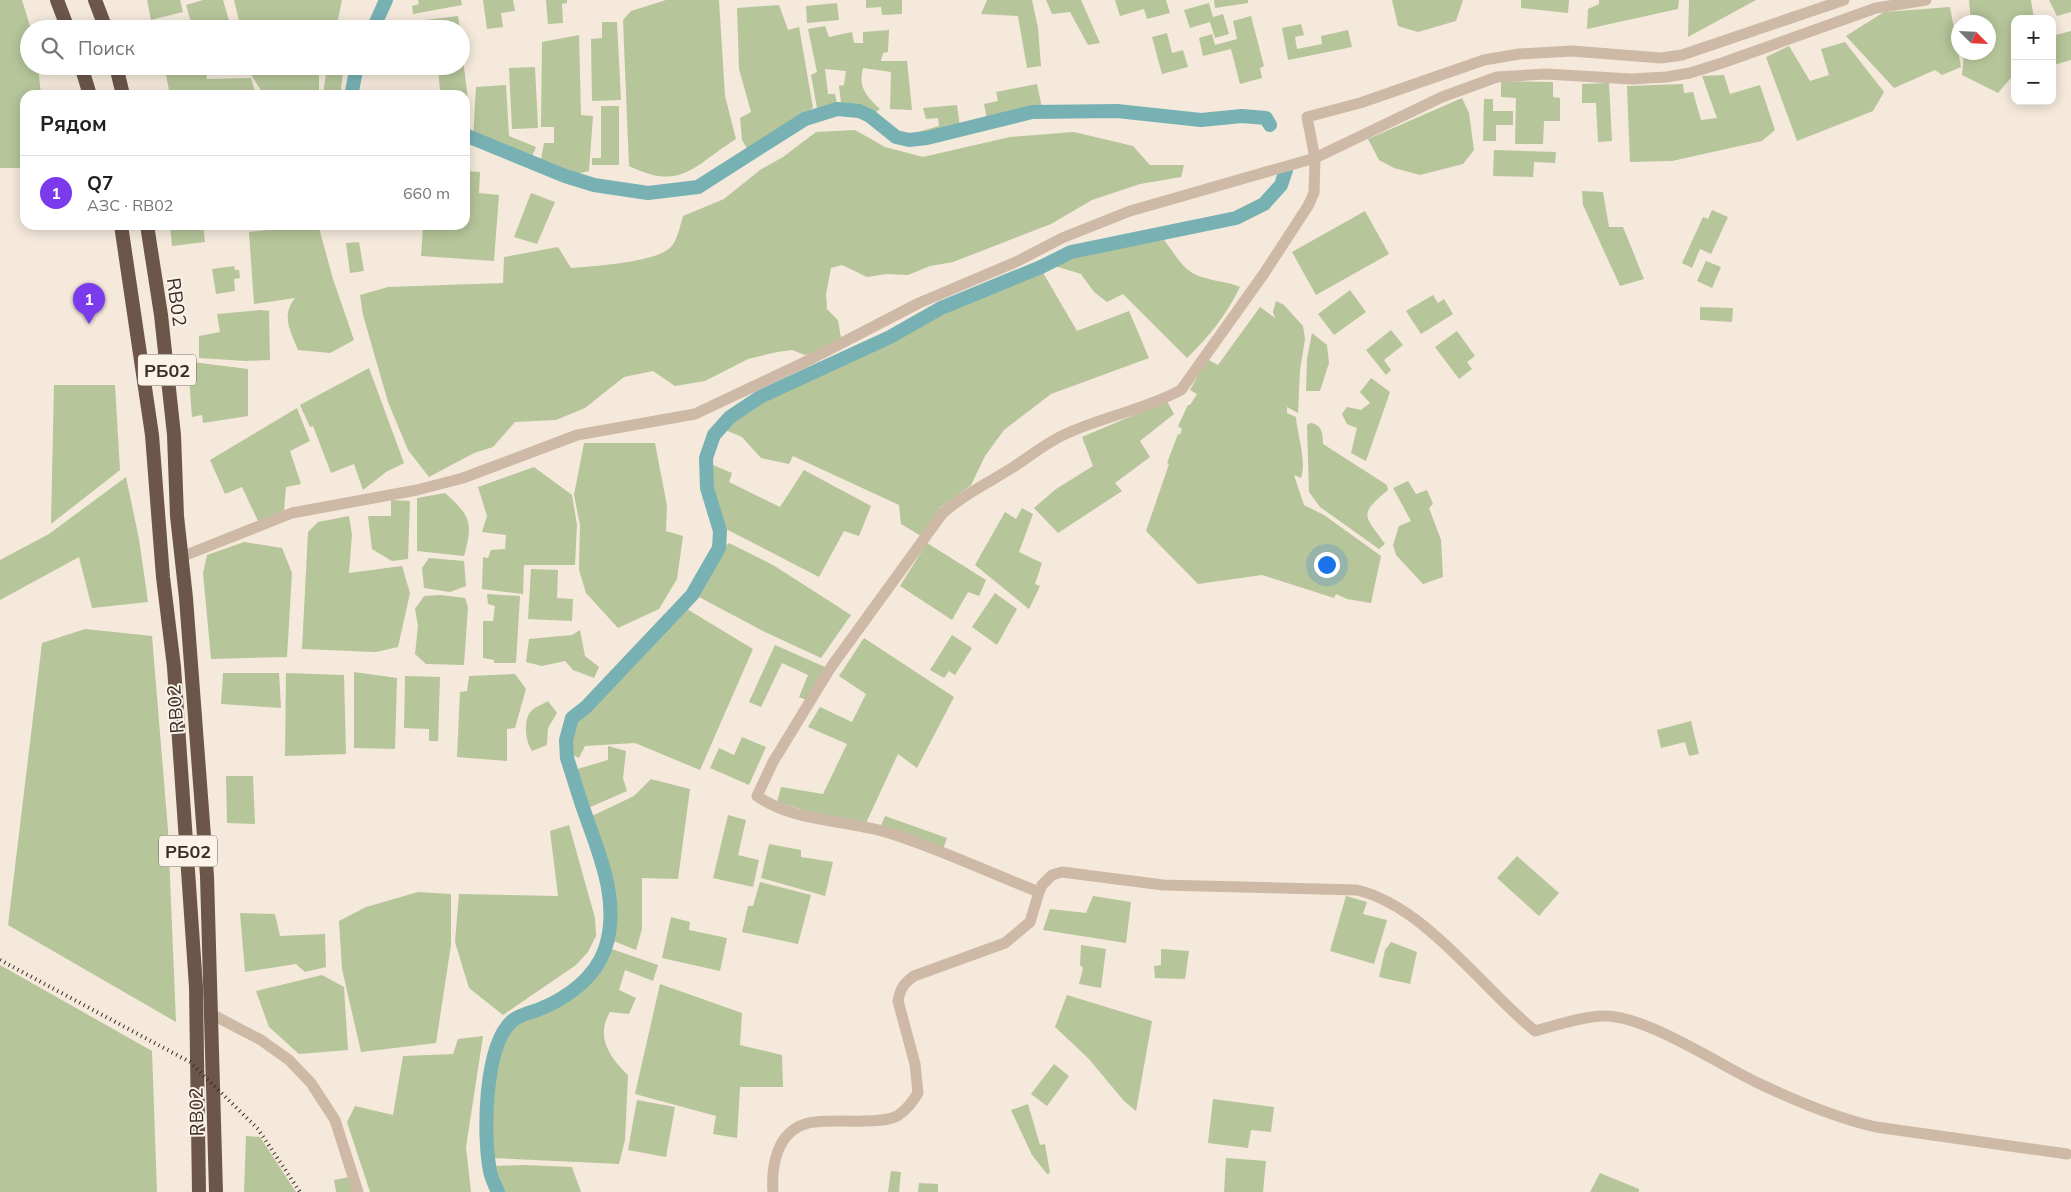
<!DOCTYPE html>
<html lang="ru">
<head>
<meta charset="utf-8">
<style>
  body { margin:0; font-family:Mulish,sans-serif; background:#f2f2f2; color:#202124 }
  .controls { position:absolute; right:15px; top:15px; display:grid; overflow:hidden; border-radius:10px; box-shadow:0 2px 12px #0003 }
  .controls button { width:45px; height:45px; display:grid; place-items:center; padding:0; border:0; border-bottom:1px solid #e0e0e0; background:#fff; color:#202124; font:25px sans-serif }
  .compass { position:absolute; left:1951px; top:15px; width:45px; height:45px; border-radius:50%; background:#fff; box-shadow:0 2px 12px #0003; rotate:114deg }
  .you { position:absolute; left:1326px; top:564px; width:18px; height:18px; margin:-12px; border:4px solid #fff; border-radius:50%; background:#1a73e8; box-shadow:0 0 0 8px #1a73e833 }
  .badge { display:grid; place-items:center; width:32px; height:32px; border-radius:50%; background:#7c3aed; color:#fff; font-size:16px; font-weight:700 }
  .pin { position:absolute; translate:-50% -41px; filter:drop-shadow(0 1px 2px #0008) }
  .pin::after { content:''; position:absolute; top:26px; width:18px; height:15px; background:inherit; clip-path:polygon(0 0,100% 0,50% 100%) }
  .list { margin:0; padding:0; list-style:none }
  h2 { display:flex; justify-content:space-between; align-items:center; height:65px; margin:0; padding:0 20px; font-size:21px }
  h2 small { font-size:16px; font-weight:400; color:#757577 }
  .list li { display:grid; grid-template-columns:32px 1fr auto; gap:15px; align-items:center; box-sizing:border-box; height:75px; padding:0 20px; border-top:1px solid #e0e0e0 }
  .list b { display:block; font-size:19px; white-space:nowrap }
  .list p { margin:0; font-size:16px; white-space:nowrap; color:#757577 }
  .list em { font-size:16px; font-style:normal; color:#757577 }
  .icon { flex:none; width:28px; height:28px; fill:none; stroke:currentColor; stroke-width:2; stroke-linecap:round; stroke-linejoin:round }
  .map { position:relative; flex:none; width:2071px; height:1192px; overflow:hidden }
  .search { position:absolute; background:#fff; box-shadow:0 2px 12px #0003; left:20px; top:20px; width:450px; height:55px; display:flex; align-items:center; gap:12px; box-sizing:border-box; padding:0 18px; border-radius:28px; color:#757577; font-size:19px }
  .panel { position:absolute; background:#fff; box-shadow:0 2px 12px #0003; left:20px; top:90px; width:450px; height:140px; border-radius:15px }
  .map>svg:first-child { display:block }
  .green { fill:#b6c59a }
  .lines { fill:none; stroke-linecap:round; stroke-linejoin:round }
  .canal { stroke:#77b1b4; stroke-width:14 }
  .minor { stroke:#ceb9a6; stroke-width:11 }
  .trunk { stroke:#6c564a; stroke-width:14 }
  .rail { stroke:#392d27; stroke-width:4; stroke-dasharray:1 4; stroke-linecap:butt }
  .labels { text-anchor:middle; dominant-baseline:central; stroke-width:4; stroke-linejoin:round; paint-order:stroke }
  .shield { fill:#fbf3e8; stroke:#736861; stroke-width:1 }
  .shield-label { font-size:18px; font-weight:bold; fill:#392d27 }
  .street-label { font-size:19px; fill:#392d27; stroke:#fbf3e8 }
</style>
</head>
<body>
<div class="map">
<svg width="2071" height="1192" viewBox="0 0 2071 1192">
  <rect width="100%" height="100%" fill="#f4e9db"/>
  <g class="green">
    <polygon points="0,0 22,0 31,29 29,29 29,66 38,66 41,95 25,95 25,168 0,168"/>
    <polygon points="147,0 180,0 183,12 151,20"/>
    <polygon points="203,0 223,0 230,24 213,29 193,29 186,5"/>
    <polygon points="234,0 342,0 336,29 241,29"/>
    <polygon points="418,0 461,0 462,5 413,14 412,6 419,4"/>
    <polygon points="483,0 513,0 515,11 501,13 503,27 487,29"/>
    <polygon points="546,0 567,0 567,3 562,4 563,23 548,24"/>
    <path d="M 666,0 L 719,0 L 725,96 L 736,139 C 694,165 682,192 629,166 L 623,20 L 631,11 Z"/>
    <polygon points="866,0 902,0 902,14 882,15 881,7 866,8"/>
    <polygon points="987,0 1032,0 1038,28 1041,66 1027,68 1018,16 981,14"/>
    <polygon points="1046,0 1081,0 1100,43 1088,45 1070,12 1052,14"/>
    <polygon points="1115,0 1166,0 1170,13 1147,19 1144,9 1120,16"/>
    <polygon points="1214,0 1248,0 1248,3 1215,8"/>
    <polygon points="1392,0 1463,0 1456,21 1418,32 1398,26"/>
    <polygon points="1521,0 1569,0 1568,13 1521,8"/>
    <polygon points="1599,0 1679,0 1678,9 1587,29 1588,9 1599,4"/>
    <polygon points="1689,0 1756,0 1688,37"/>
    <polygon points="1969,0 2031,0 2034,19 2015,19 2015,73 1998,93 1962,75 1964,53 1988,52 1988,22 1971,22"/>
    <polygon points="2049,0 2071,0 2071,12 2057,16"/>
    <polygon points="837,3 839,20 807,23 806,6"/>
    <polygon points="1209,3 1213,17 1223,14 1229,34 1215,38 1210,22 1190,28 1184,10"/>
    <polygon points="779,5 788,30 799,27 813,108 748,150 742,140 740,118 751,112 739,69 737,8"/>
    <polygon points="1950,7 1961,67 1942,75 1935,70 1894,88 1846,36 1884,12"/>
    <polygon points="458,16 460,29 418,29 417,21"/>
    <polygon points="1251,16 1264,66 1260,68 1262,78 1240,84 1231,49 1203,56 1199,38 1212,34 1215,45 1237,39 1233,21"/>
    <polygon points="602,22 617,22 621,100 592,101 591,39 602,38"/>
    <polygon points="1301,24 1304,35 1295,37 1297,49 1322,44 1321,36 1348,30 1352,47 1288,60 1282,28"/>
    <path d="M 825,26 L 829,37 L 852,32 L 854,43 L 863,43 L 863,32 L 889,30 L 888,52 L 883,53 L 881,61 L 907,61 L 912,110 L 890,109 L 891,72 L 863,68 C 858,87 866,96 880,109 L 873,114 L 860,106 L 841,103 L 839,86 L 844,85 L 846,71 L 825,69 L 828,94 L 835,94 L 837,103 L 817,108 L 811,75 L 817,72 L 808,29 Z"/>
    <polygon points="2071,31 2071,60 2054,65 2052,36"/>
    <polygon points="1167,33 1172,53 1183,50 1188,67 1162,74 1152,37"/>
    <polygon points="579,35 581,115 593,116 589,171 574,175 541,160 544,143 554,143 554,127 541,127 542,42"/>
    <polygon points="1845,42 1884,92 1873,111 1797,141 1766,57 1789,46 1810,81 1829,75 1821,49"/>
    <polygon points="461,43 468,100 465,101 465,95 405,95 440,91 438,66 461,66"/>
    <polygon points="205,66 207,79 251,78 256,95 170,95 165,70"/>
    <polygon points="221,66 319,66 319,91 264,95 248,70 223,72"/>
    <polygon points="327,66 344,66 341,88 342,95 323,95"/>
    <polygon points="535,67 538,128 512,129 509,68"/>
    <polygon points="1724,75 1730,94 1760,85 1775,130 1762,141 1672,161 1630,162 1627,86 1683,84 1684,93 1693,92 1701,120 1717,118 1702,76"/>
    <polygon points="1501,81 1553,82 1553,97 1560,98 1560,121 1544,121 1543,144 1515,144 1516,98 1501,97"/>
    <polygon points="1609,83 1612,141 1598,142 1596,103 1582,103 1582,84"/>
    <polygon points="1037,84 1042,108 987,119 984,104 998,101 996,92"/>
    <polygon points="506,85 509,136 536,147 531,159 501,146 473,139 476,87"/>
    <polygon points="1462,98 1469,113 1474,150 1463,164 1420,175 1394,168 1379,160 1368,139"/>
    <polygon points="1484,99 1493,99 1493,111 1513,111 1513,125 1496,125 1496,141 1483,141"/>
    <polygon points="957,105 960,127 919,138 918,132 939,126 938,118 926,119 923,108"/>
    <polygon points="601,106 619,106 619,165 592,165 592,158 601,158"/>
    <path d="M 855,130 L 885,147 L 923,157 L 1010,137 L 1074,132 L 1133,146 L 1150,165 L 1184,165 L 1181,177 L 1140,184 L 1092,200 L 1051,224 L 953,262 L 930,266 L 908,275 L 886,274 L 867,277 L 842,265 L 831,268 L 826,294 L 827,309 L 838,320 L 841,338 L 816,353 L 805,355 L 792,350 L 777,352 L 748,359 L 705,381 L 675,386 L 653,371 L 624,377 L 585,408 L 556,420 L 515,422 L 493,447 L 474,453 L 429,477 L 408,450 L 388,402 L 363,315 L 360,295 L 388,287 L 503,283 L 504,257 L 558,247 L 571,268 C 593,266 653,263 670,248 C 678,240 680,225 683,216 L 724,199 L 760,170 L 783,157 L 816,132 Z"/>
    <polygon points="1494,150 1556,152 1555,163 1534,162 1533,177 1493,176"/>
    <polygon points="465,171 480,172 479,193 499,195 494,261 421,256 423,227 431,228 431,225 465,225"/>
    <polygon points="1582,191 1603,192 1609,227 1623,227 1644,279 1620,286 1583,205"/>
    <polygon points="531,193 555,202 537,244 514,237"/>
    <polygon points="1712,210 1728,217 1711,254 1700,249 1692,268 1682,263 1703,217 1708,219"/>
    <polygon points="1365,211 1389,254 1316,295 1292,252"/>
    <polygon points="170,225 203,225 205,242 172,246"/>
    <path d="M 303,226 L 319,228 L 333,279 L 354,340 L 330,353 L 298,350 C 290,330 281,316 295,298 L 254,304 L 249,232 Z"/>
    <path d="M 1164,240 C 1171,249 1178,261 1187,269 C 1200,281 1225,280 1240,287 C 1226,315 1210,336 1187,358 L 1123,294 L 1107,302 L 1094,292 L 1081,274 L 1055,266 C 1088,247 1127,243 1164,240 Z"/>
    <polygon points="359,242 364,271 350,273 346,243"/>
    <polygon points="1706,261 1721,267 1712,288 1697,281"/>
    <polygon points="234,266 235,270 239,270 240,278 234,279 235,291 216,294 212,269"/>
    <polygon points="1042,271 1077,331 1129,311 1149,358 1051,394 1004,430 985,456 971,485 941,507 921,536 901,524 899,505 793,456 789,464 761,458 742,437 723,429 733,418 763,400 891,340 943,312"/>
    <polygon points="1350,290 1366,312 1334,335 1318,314"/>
    <polygon points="1433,295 1438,303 1444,299 1453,314 1421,334 1406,311"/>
    <path d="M 1276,301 L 1284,305 L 1303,326 L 1305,339 L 1300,370 L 1298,413 L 1287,407 L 1287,413 L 1296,417 C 1297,435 1307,460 1301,478 L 1294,475 L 1304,505 L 1324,515 L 1381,556 L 1371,603 L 1347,599 L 1336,594 L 1334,598 L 1262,575 L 1198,584 L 1146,531 L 1169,464 L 1167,463 L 1178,434 L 1180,435 L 1182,429 L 1178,426 L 1188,405 L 1190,405 L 1197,394 L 1190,390 L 1207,359 L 1218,365 L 1260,307 L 1275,318 L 1273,312 Z"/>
    <polygon points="1700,307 1733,308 1732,322 1700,320"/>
    <polygon points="261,310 269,311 270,360 246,361 199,358 199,336 220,332 217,314"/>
    <polygon points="1391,330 1403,345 1384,360 1391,370 1386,375 1366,350"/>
    <polygon points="1457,331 1475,356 1467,362 1472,369 1459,379 1435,347"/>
    <polygon points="1312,333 1327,345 1329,363 1320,391 1306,391 1307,359"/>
    <polygon points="192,362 248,369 248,416 203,423 202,415 192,417 189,378"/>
    <polygon points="369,368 404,463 386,472 363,490 354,464 331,473 313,426 310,427 300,405"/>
    <polygon points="1371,378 1390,392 1366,461 1351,453 1357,428 1347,424 1342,414 1347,407 1361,410 1370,403 1360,392"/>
    <polygon points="54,385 115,385 120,470 51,524"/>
    <polygon points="1167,401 1174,414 1140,441 1150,457 1115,483 1122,491 1058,533 1034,508 1056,489 1093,466 1082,437"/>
    <polygon points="297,408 310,441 290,451 301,484 286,487 284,512 258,521 242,487 225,494 210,460"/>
    <path d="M 1310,423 C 1322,424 1323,434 1323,444 L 1387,485 L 1388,490 C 1357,516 1365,515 1385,544 L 1379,549 L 1320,507 L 1309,492 L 1307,425 Z"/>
    <polygon points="584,443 655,443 667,506 666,531 683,536 677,579 659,609 618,628 586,593 579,570 580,525 574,495"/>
    <polygon points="713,465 732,473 729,482 780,507 804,470 871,506 859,536 844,531 819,577 726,529 712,481"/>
    <polygon points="534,467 572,495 577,525 575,565 524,565 523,594 482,589 483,557 488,558 491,550 505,549 506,535 482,532 487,516 478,487"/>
    <polygon points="126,477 139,539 148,602 92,608 79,557 0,600 0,560 49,534"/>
    <polygon points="1408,481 1416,494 1427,490 1433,504 1429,508 1441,540 1443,577 1423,584 1396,555 1393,545 1399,526 1411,521 1393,488"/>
    <path d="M 445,493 C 471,516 473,523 464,556 L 417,551 L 417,498 Z"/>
    <polygon points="391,500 410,501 408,559 392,561 372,549 368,516 391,516"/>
    <polygon points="1022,508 1033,514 1019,552 1042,563 1035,584 1040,586 1029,609 975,565 1005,512 1016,519"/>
    <polygon points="349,516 352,535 349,573 402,566 410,593 398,647 376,652 302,649 308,532 318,522"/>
    <polygon points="244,542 282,548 292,573 287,657 211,659 203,573 207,555"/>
    <polygon points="729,543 773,565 851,615 821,658 765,632 697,596 721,549"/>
    <polygon points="927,543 986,580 979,596 968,592 952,620 900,586"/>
    <polygon points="429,558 464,561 466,586 450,592 424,588 422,568"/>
    <polygon points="531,569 558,570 557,598 573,599 572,621 528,619"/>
    <polygon points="995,593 1017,609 997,645 972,627"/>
    <polygon points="487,594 520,596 516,663 494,663 494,660 483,658 483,621 493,621 495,606 488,604"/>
    <polygon points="440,595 465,598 468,607 464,665 426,664 415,654 418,626 415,609 424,596"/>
    <path d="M 687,609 L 753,649 L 700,770 L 635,743 L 585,746 L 579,758 L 568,753 C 568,732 570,723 586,709 L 668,624 Z"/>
    <polygon points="85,629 152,636 168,830 176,1022 8,925 42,643"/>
    <polygon points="580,630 585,656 599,667 594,678 573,670 565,661 542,666 526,662 529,639 572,635"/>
    <polygon points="952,635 972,648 955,675 949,671 944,678 930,670"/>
    <polygon points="864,638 954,697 917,768 898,754 866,823 814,813 777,802 781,787 823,794 847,744 808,727 820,707 852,722 866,694 839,676"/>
    <polygon points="775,645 825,667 809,701 799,697 808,675 782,663 761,707 749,702"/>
    <polygon points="354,672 397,678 395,749 354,748"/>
    <polygon points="223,673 279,673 281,708 221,704"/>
    <polygon points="286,673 344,675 346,754 285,756"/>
    <polygon points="515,674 526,689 515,728 507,729 507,761 457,757 460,692 467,691 469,676"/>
    <polygon points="405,676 440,677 438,741 429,741 429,729 404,728"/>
    <path d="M 548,701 L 557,713 L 548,728 L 547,745 L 532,751 C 526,743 524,726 528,716 C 531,708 541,705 548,701 Z"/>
    <polygon points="1691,721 1699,754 1689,756 1685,742 1661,748 1657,730"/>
    <polygon points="742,737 766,747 749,785 710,768 719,748 734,755"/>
    <polygon points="608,746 626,751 623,778 627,791 586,809 574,770 608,760"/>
    <polygon points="226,776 253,776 255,824 227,823"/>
    <path d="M 651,779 L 690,789 L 678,879 L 642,878 L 642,929 L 636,950 L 611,940 C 616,896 606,857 592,816 L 634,796 Z"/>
    <polygon points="728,815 746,820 738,855 759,860 753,887 713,878"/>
    <polygon points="885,816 947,838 943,849 880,828"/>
    <polygon points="569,825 595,918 596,936 588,952 576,965 503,1015 469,988 455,942 459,894 558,896 550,831"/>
    <polygon points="769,844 801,850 801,857 833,862 825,896 761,878"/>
    <polygon points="1517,856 1559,893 1539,916 1497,878"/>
    <polygon points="760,882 811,895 798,944 742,932 748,906 753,906"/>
    <polygon points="418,892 451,894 451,945 436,1043 361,1052 342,969 339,921 366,907"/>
    <polygon points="1093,896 1131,902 1126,943 1043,930 1050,909 1086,913"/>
    <polygon points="1346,896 1367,902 1363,914 1387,920 1374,964 1330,951"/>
    <polygon points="240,913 275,914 280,936 325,934 326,967 305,972 296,964 245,972"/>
    <polygon points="671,917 690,922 689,930 727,938 720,971 662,958"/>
    <polygon points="1391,942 1417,952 1410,984 1379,977 1385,950"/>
    <polygon points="1081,945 1106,949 1101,988 1079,984 1083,968 1080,965"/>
    <path d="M 609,948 L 658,965 L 653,981 L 625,970 L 619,990 L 636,998 L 629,1014 L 610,1012 C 595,1037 610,1058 628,1075 L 625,1140 L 619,1164 L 492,1158 L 490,1082 L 501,1046 L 517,1023 L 577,993 L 594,974 Z"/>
    <polygon points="1161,949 1189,951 1185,979 1155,978 1154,966 1161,965"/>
    <polygon points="0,965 152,1051 157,1192 0,1192"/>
    <polygon points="322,975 344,987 348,1050 299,1054 269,1027 256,991"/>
    <polygon points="660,984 742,1013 740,1045 782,1055 783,1087 740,1087 737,1138 713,1134 716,1116 635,1094"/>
    <polygon points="1067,995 1152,1021 1136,1111 1124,1101 1088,1058 1055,1027"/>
    <polygon points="483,1036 466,1147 471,1192 370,1192 347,1122 355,1106 393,1115 403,1056 453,1054 458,1039"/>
    <polygon points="1054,1064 1069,1076 1047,1106 1031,1094"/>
    <polygon points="1213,1099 1274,1107 1271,1132 1251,1130 1248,1148 1208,1143"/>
    <polygon points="637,1100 675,1107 666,1157 628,1150"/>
    <polygon points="1028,1104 1040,1145 1045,1144 1050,1173 1047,1174 1032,1155 1011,1110"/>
    <polygon points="246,1136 260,1137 296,1192 244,1192"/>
    <polygon points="1226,1158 1266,1161 1263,1192 1224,1192"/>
    <polygon points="524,1165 572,1167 581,1192 501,1192 492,1173 492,1166"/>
    <polygon points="891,1171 901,1172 899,1192 888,1192"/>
    <polygon points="1600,1173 1639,1189 1639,1192 1590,1192"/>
    <polygon points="349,1177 354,1192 336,1192 334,1180"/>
    <polygon points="919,1183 938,1184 938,1192 918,1192"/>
  </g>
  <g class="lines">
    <g class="canal">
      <polyline points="373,29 386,0"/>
      <polyline points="353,95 352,91 357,66"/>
      <polyline points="465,135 565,176 594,185 648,193 698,187 805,119 837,109 859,111 870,116 896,137 909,140 927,138 1032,112 1117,111 1201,120 1242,116 1266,118 1270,125"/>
      <path d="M 498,1192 C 495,1185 491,1178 490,1171 C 483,1136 484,1046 512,1021 C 518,1015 532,1012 540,1009 C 567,998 595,978 605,949 C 622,899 596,847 581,802 C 576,787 572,773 567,758 L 566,740 L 572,718 L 586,707 L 692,595 L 719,548 L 720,531 L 707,488 L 706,458 L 714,435 L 730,417 L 760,397 L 890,337 L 941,308 L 1041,267 L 1071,252 L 1236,218 L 1264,204 L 1281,185 L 1286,170"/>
    </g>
    <g class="minor">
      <polyline points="1844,0 1682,55 1661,58 1572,51 1519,54 1484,60 1360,103 1307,117 1315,158 1442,97 1497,77 1546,74 1631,79 1666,77 1690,73 1722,63 1876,8 1926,0"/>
      <path d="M 181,557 L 292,513 L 417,490 L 463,478 L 577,435 L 695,414 L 805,362 L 919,303 L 1018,261 L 1062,238 L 1130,211 L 1315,158 L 1314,193 L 1308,206 L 1263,275 L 1181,390 C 1145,409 1107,416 1070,432 C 1050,440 1033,454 1015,466 C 990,482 964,494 942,514 L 831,667 L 773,762 L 757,796 C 796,823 845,819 889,833 C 940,849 990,873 1039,892 L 1030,922 L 1005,943 L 914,976 C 904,983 900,989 898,1001 L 915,1064 L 918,1093 C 912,1102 907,1110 897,1116 C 887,1121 874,1121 863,1121 C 847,1122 820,1119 805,1124 C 777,1133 771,1166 773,1192"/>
      <path d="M 1039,892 L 1042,885 L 1052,875 L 1062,872 L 1163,885 L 1357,890 C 1425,906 1482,988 1535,1031 C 1554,1026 1586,1015 1606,1016 C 1648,1017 1718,1064 1758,1083 C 1796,1101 1836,1118 1876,1127 L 2067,1154"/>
      <polyline points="213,1015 261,1040 289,1060 311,1083 335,1120 358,1192"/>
    </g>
    <g class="trunk">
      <polyline points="57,0 68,29"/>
      <polyline points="95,0 106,29"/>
      <polyline points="81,66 90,95"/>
      <polyline points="116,66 123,95"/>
      <polyline points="121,225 152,435 163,577 174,667 196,987 199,1192"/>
      <polyline points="147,225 161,315 174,435 177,516 186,598 207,876 216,1192"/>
    </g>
    <polyline class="rail" points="0,960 190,1062 258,1129 300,1192"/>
  </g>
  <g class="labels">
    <g class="shield">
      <rect x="138" y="354.5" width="58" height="31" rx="4"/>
      <rect x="159" y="835.5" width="58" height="31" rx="4"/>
    </g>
    <g class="shield-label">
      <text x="167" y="370">РБ02</text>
      <text x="188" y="851">РБ02</text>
    </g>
    <g class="street-label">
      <text transform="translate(177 302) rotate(82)">RB02</text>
      <text transform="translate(175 709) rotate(-94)">RB02</text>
      <text transform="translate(196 1112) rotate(-91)">RB02</text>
    </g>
  </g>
</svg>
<div class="controls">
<button>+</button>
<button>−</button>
</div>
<svg class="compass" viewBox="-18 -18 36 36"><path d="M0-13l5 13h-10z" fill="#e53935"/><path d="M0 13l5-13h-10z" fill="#757577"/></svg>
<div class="you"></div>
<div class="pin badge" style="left:89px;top:324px">1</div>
<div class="search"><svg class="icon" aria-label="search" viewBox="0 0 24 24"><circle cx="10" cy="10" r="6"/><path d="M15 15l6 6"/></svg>Поиск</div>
<section class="panel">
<h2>Рядом<small></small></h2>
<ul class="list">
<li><span class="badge">1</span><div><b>Q7</b><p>АЗС · RB02</p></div><em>660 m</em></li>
</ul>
</section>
</div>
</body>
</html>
